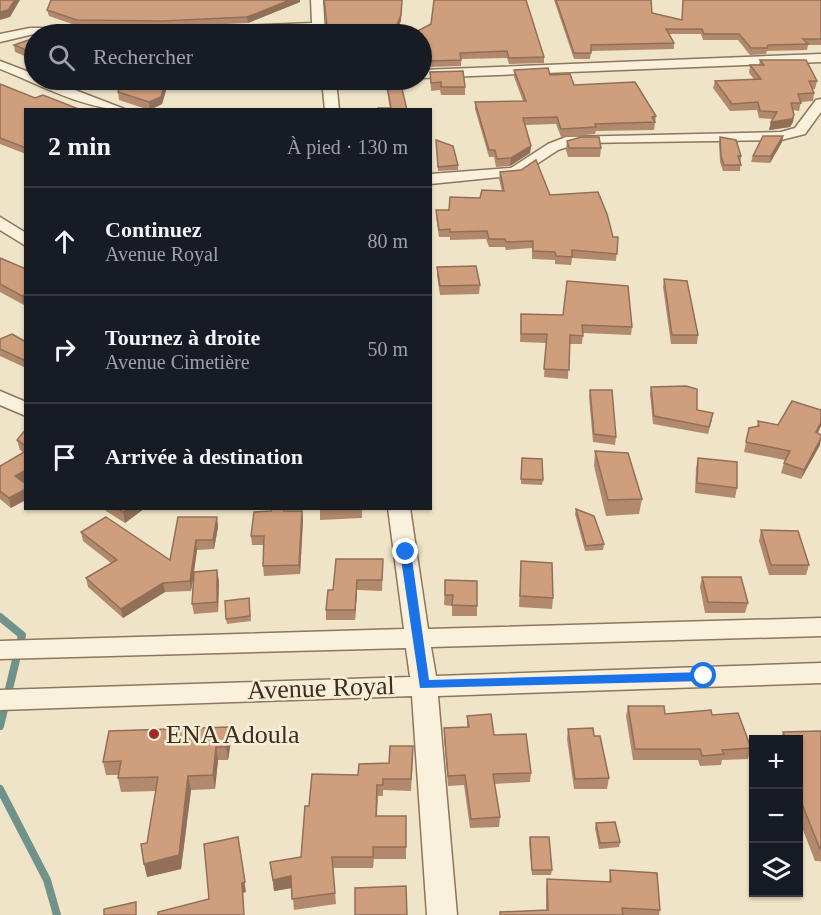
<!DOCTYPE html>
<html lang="fr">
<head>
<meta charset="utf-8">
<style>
  body { margin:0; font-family:"Times New Roman",serif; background:#20242c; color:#f1f3f6 }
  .controls { position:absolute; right:18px; bottom:18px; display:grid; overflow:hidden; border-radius:0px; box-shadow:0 2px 4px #0004 }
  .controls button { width:54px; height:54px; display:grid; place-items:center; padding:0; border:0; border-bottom:2px solid #363941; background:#171b24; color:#f1f3f6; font:30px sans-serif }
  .stop { position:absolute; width:18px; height:18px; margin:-14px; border:4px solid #1a73e8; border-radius:50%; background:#fff }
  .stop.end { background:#1a73e8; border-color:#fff; box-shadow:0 2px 6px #0008 }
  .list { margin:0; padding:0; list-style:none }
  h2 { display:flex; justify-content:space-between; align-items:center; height:78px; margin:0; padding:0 24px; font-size:26px }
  h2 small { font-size:20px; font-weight:400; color:#9ea1a6 }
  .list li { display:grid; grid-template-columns:39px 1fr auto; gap:18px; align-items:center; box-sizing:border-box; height:108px; padding:0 24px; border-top:2px solid #363941 }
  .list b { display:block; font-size:22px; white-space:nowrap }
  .list p { margin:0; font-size:20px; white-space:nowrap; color:#9ea1a6 }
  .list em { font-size:20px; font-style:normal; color:#9ea1a6 }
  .icon { flex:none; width:33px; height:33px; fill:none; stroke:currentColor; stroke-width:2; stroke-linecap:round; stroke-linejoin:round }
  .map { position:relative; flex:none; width:821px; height:915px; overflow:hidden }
  .search { position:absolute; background:#171b24; box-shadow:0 2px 4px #0004; left:24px; top:24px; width:408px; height:66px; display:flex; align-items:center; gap:15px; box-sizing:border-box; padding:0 21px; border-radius:33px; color:#9ea1a6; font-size:22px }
  .panel { position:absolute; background:#171b24; box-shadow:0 2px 4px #0004; left:24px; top:108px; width:408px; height:402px; border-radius:0px }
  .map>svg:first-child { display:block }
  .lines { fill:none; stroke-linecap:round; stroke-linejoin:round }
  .stream { stroke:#6f938a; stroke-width:8 }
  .minor-casing { stroke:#8d765c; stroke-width:3 }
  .minor { fill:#faf1dc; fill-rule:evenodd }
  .wall { fill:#b2896c }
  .shaded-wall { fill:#916f58 }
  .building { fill:#cf9f7d; stroke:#916f58; stroke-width:1.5 }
  .route { fill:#1a73e8 }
  .poi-dot { fill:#9e2a2b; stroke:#f7eed8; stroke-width:2 }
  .labels { text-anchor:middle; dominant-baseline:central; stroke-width:5; stroke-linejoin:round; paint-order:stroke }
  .near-street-label { font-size:26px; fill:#3d2e20; stroke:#f7eed8 }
  .near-poi-label { font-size:26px; fill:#3d2e20; stroke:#f7eed8; text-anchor:start }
</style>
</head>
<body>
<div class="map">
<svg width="821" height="915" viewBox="0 0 821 915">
  <rect width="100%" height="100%" fill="#f0e4c8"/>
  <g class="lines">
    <g class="stream">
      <polyline points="0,617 22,635 0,726"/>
      <polyline points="0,789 47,880 57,915"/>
    </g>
    <defs>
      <g id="minor">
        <polygon points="311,0 323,0 325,34 313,34 313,30 240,34 234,30 240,26 312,23"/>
        <polygon points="30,28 80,28 86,32 84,34 34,34 0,42 0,34"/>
        <polygon points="821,54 821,62 422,78 422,70"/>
        <path d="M 0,61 L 34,74 L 34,80 L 49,80 L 127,110 C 85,110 39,84 0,69 Z"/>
        <polygon points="322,80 336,80 339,110 325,110"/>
        <polygon points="821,99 821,112 805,134 781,140 580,143 558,150 520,175 430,184 430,174 511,168 548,144 566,137 781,132 795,128 816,100"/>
        <polygon points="0,217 26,233 26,246 0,230"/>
        <polygon points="0,391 26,402 26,416 0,405"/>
        <polygon points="388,508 410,508 428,629 821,618 821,636 431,647 436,676 821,663 821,683 438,696 457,915 427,915 412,696 0,710 0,690 410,677 406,648 0,659 0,641 404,629"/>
      </g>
    </defs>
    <use href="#minor" class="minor-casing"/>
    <use href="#minor" class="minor"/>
  </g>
  <g class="wall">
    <polygon points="151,0 300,0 300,2 248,23 163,27 78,26 49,16 47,10"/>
    <polygon points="554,0 651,0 652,13 681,20 821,0 821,45 808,45 807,50 767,51 766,54 750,55 738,40 703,40 701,34 670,34 674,43 674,49 591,51 590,59 574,59"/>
    <polygon points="422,34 544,57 544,63 509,64 507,58 461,59 461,66 429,67 428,59 422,59"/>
    <polygon points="34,38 34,60 15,52 14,45"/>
    <polygon points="760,60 817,81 815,89 812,89 814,93 813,101 801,102 799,111 793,110 794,115 793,122 790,127 769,130 771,122 772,119 759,118 757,110 730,111 713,88 715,81 754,79 749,73 750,65 759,65"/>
    <polygon points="514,70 550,75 656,116 654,130 596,131 595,134 561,137 556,124 525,125 531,146 530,153 510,166 496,167 494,157 489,157 475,109 475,102 523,101 514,77"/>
    <polygon points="430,72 465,87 465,95 441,95 440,90 431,91"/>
    <polygon points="122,80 169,80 162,104 149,110 119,100 118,92"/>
    <polygon points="385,80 400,80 407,110 390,108"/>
    <polygon points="0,84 26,110 26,154 0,144"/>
    <polygon points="720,137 741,156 740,171 723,171 720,162 719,143"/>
    <polygon points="436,140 458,165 458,170 438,171"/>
    <polygon points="567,141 601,148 600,157 568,157 566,150"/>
    <polygon points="782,142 770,163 751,162 753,156"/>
    <polygon points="500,172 550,195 613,237 618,237 616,261 572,258 571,265 555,264 555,260 532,259 532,248 506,250 505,247 489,247 486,239 450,240 450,237 439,237 436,217 436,210 449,210 480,198 502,191 499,179"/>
    <polygon points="0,258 26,269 26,304 24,305 0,292"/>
    <polygon points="437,267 480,285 479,294 440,295 437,276"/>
    <polygon points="664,279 698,335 697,344 671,344 663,287"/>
    <polygon points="521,314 632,327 631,335 583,333 582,344 569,344 568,379 544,377 546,343 520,342"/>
    <polygon points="0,339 26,342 26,368 0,356"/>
    <polygon points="651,387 697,410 712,420 708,434 653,424 650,394"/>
    <polygon points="590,390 616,437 615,445 593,442 589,397"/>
    <polygon points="758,421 778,425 821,426 818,433 820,445 801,479 781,473 784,463 785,460 744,452 749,428 757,427"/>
    <polygon points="26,429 26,481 23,482 11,508 0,499 0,466 23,452 20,450 17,440"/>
    <polygon points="595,451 642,499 639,514 606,516 594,466"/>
    <polygon points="522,458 543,480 542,485 521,484"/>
    <polygon points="698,458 737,488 735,498 695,493 696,468"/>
    <polygon points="106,508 145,508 125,523 106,511"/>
    <polygon points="320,508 362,508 362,518 320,520"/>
    <polygon points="576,509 604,544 603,550 585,551 575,514"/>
    <polygon points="284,511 302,511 303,520 300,574 264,576 263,566 264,545 252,545 251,536"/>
    <polygon points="217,517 218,527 214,549 197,550 194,572 219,581 218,612 194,614 192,604 194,576 191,591 165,592 123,618 88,587 86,578 111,563 83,541 81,532 170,560"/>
    <polygon points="761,530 809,565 806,575 769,575 759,541"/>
    <polygon points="383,559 382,591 357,590 355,620 326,620 326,610 333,590"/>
    <polygon points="521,561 553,598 552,609 519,607"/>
    <polygon points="702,577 748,603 745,613 705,613 700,587"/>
    <polygon points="445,580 477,581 477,616 452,616 452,606 444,605"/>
    <polygon points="249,598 251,621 227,624 226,619"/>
    <polygon points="628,706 665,714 712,715 751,748 748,759 722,760 721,765 700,766 698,760 633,760 626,716"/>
    <polygon points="467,716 494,735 531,773 530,782 494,784 500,817 499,827 470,828 464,785 448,786 444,738 444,728 467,727"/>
    <polygon points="568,729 594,736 609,778 607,789 574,789 567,739"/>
    <polygon points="821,731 821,863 820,861 815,861 798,817 798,740 781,740 783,732"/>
    <polygon points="231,741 228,760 218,760 215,789 191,790 181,869 147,877 147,843 156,791 121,792 118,778 118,775 106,775 103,762"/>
    <polygon points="413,758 411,791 383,790 383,796 378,796 377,816 406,816 406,859 374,859 373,868 333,868 336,904 294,910 292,888 274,891 270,862 301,857 309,806 358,775 389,763"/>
    <polygon points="596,823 620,842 619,847 599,849 595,828"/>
    <polygon points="530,837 552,870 551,875 532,875 529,842"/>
    <polygon points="610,870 660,910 659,915 500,915 500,912 546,910 546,889 547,879 609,882"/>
  </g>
  <g class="shaded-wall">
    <polygon points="15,0 20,0 10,17 0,20 0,12"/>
    <polygon points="290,0 300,0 300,2 248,23 247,17"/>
    <polygon points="402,0 401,21 395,34 393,34"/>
    <polygon points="166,80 169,80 162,104 150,110 149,102"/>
    <polygon points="794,115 793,122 790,127 769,130 771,122"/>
    <polygon points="783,136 782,142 770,163 771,156"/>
    <polygon points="531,146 530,153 510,166 511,158"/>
    <polygon points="26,294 26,304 24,305 22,296"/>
    <polygon points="821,422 821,426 813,441 816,432"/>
    <polygon points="821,438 820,445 801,479 804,470"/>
    <polygon points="26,470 26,481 18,486 15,476"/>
    <polygon points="26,489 26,500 11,508 9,498"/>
    <polygon points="129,508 145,508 125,523 123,512"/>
    <polygon points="302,511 303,520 300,574 299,565"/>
    <polygon points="217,517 218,527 214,549 213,540"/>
    <polygon points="196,540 197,550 191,591 190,581"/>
    <polygon points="217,570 219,581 218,612 217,602"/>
    <polygon points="357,580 357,590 355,620 355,610"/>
    <polygon points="163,583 165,592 123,618 121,609"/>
    <polygon points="229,727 231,741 228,760 226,747"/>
    <polygon points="216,747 218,760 215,789 213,775"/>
    <polygon points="188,776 191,790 181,869 147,877 144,864"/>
    <polygon points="238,837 246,892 243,893 245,915"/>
    <polygon points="291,876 292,888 274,891 273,880"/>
  </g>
  <g class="building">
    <polygon points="0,0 15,0 8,10 0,12"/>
    <polygon points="51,0 290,0 247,17 162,21 77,20 47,10"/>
    <polygon points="324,0 402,0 401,15 393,34 328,34"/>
    <polygon points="434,0 526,0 544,57 509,58 507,51 460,53 461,60 429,61 428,53 422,53 422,34 412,34 431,24"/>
    <polygon points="556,0 651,0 652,13 682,20 683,0 821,0 821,39 803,39 808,44 768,45 767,48 751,48 739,34 704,34 702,29 666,29 674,43 591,45 591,53 574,53"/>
    <polygon points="59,29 281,29 280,34 44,34"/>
    <polygon points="34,38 34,53 14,45"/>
    <polygon points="760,60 806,60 817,81 809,81 814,93 798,94 801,103 791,103 794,115 792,119 771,122 777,112 760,111 758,102 732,104 715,81 761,79 750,65 764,65"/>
    <polygon points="548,68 550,75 570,74 574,85 635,82 656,116 652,117 655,122 595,124 596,127 561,129 557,117 523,118 531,146 511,158 497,159 495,150 489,150 475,102 526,101 514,70"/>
    <polygon points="463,71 465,87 441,87 441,82 431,83 430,72"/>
    <polygon points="122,80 166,80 161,97 149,102 118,92"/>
    <polygon points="386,80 400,80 407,110 378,110 378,108 391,108"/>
    <polygon points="0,84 35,98 43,95 81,110 26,110 26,148 0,138"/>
    <polygon points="763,136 783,136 771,156 753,156"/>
    <polygon points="581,137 599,137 601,148 569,148 567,141"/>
    <polygon points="720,137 736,140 741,156 738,156 741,165 724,165 721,156"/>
    <polygon points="436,140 453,146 458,165 438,167"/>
    <polygon points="536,160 550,195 598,192 607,214 613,237 618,237 617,254 572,250 572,257 556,256 555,252 533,251 533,241 506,242 505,239 489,239 487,231 450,232 450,229 439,230 436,210 449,210 450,197 480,198 482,190 504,191 500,172 521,170"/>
    <polygon points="0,258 26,269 26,294 22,296 0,284"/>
    <polygon points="476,266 480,285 440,286 437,267"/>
    <polygon points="664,279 687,281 698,335 672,335"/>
    <polygon points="567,281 628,286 632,327 582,325 583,336 570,335 569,370 544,369 547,334 521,334 521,314 563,315"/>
    <polygon points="12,334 26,342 26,361 0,349 0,339"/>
    <polygon points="686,386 697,389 697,410 713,413 709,427 654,416 651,387"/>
    <polygon points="590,390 612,390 616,437 594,434"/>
    <polygon points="792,401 821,410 821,422 816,432 821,435 821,438 804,470 784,463 790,451 746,442 749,428 759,426 758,421 778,425"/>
    <polygon points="26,429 26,446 17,440"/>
    <polygon points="26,451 26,470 15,476 26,484 26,489 9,498 0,491 0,466"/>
    <polygon points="595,451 628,453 642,499 608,500"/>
    <polygon points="522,458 542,459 543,480 521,479"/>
    <polygon points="698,458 737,462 737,488 697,483"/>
    <polygon points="117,508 129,508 123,512"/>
    <polygon points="273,508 283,508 284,511 302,511 299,565 263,566 264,536 251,536 254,512 271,511"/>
    <polygon points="320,508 350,508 319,509"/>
    <polygon points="576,509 594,516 604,544 586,546"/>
    <polygon points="106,517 170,560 178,517 217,517 213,540 196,540 190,581 163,583 121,609 86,578 117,560 81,532"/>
    <polygon points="761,530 798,531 809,565 771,565"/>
    <polygon points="336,559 383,559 382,580 357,580 355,610 326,610 328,590 333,590"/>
    <polygon points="521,561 552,563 553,598 520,596"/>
    <polygon points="217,570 217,602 192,604 194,572"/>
    <polygon points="702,577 741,577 748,603 708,602"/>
    <polygon points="445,580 477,581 477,606 452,605 453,595 445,595"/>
    <polygon points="249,598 250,616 226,619 225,601"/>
    <polygon points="628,706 664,706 665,714 711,710 712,715 738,713 751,748 722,750 724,754 702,756 700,749 635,749"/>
    <polygon points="491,714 494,735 526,734 531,773 493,774 500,817 471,819 465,775 448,776 444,728 469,727 467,716"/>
    <polygon points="229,727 226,747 216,747 213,775 188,776 179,855 144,864 141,844 147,843 158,777 118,778 121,761 103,762 109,731"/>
    <polygon points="593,728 594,736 600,736 609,778 575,779 568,729"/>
    <polygon points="821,731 821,849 820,849 798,794 798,784 800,784 798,778 798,740 786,740 783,732"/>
    <polygon points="390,746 413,746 411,779 383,779 383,785 377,785 376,816 406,816 406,847 373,847 373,857 332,857 335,893 292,899 291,876 273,880 270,862 301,857 305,806 309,806 312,774 358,775 359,764 389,763"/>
    <polygon points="615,822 620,842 600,843 596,823"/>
    <polygon points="238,837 245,882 242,883 244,915 158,915 158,912 209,899 204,844"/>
    <polygon points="530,837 549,837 552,870 532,870"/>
    <polygon points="610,870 657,873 660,910 622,908 623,915 500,915 500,912 548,910 547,879 611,882"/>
    <polygon points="406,886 407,915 355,915 355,888"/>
    <polygon points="136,902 136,915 104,915 104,909"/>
  </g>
  <polygon class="route" points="406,548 411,552 429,680 704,672 710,676 704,681 420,688 400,552"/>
  <circle class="poi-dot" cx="154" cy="734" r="6"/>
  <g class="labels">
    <g class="near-street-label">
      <text transform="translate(321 688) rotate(-2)">Avenue Royal</text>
    </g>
    <g class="near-poi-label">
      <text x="166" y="734">ENA Adoula</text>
    </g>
  </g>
</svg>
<div class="controls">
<button>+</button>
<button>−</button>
<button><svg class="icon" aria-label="layers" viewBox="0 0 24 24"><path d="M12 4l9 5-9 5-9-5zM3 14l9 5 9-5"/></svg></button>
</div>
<div class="stop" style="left:704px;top:676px"></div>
<div class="stop end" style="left:406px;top:552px"></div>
<div class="search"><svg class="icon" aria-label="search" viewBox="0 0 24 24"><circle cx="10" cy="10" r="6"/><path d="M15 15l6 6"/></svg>Rechercher</div>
<section class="panel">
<h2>2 min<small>À pied · 130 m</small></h2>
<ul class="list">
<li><svg class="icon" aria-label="ahead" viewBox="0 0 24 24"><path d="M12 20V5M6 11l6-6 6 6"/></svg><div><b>Continuez</b><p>Avenue Royal</p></div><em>80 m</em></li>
<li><svg class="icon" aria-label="right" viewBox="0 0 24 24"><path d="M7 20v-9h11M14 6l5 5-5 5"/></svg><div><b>Tournez à droite</b><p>Avenue Cimetière</p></div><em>50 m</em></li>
<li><svg class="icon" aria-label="arrive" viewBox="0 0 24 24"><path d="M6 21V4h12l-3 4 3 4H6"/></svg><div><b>Arrivée à destination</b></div></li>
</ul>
</section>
</div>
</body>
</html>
